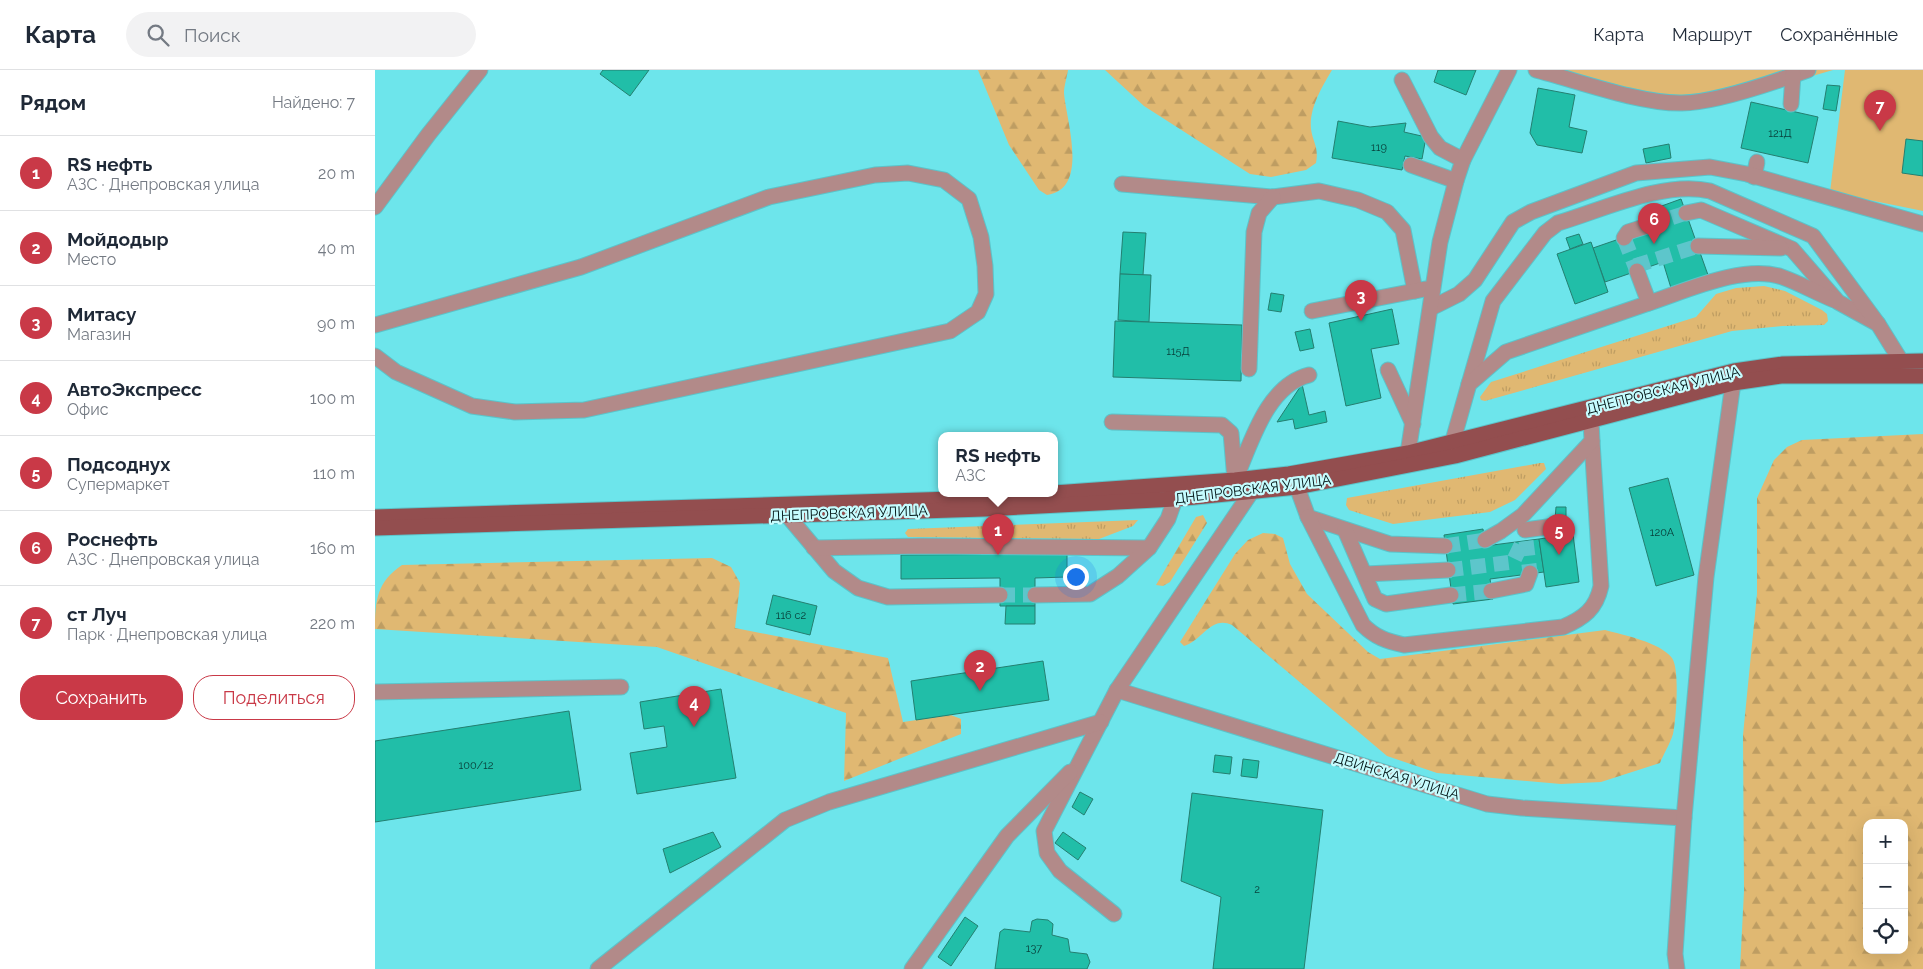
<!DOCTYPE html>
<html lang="ru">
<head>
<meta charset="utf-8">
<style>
  body { margin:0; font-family:Raleway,sans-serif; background:#f2f2f3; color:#1f2937 }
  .controls { position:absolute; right:15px; bottom:15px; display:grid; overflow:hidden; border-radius:10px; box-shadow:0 5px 20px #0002 }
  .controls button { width:45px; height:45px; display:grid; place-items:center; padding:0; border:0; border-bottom:1px solid #e0e1e3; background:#fff; color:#1f2937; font:25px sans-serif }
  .you { position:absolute; left:700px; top:506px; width:18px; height:18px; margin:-12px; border:4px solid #fff; border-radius:50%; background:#1a73e8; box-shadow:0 0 0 8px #1a73e833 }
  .badge { display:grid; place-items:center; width:32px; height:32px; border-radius:50%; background:#c93947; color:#fff; font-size:16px; font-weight:700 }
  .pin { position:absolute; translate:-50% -41px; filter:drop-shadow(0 1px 2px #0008) }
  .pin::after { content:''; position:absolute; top:26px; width:18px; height:15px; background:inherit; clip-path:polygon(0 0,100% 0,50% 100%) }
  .popup { position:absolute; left:563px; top:362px; width:120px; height:65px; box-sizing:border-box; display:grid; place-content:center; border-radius:10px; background:#fff; filter:drop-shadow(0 1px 4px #0005); font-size:16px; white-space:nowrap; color:#747a83 }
  .popup b { font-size:19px; color:#1f2937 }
  .popup::after { content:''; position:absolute; left:50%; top:100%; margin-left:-10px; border:10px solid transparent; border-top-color:#fff }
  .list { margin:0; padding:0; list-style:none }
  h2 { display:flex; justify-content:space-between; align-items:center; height:65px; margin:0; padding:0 20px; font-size:21px }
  h2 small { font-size:16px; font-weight:400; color:#747a83 }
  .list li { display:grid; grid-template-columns:32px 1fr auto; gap:15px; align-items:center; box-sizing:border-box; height:75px; padding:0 20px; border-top:1px solid #e0e1e3 }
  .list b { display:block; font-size:19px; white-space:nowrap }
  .list p { margin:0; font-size:16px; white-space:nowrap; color:#747a83 }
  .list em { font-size:16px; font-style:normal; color:#747a83 }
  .actions { display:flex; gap:10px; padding:15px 20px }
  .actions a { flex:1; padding:11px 0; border:1px solid #c93947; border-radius:20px; text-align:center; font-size:18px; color:#c93947 }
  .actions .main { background:#c93947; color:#fff }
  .icon { flex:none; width:28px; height:28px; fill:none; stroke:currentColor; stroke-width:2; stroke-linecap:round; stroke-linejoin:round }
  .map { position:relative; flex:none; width:1548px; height:899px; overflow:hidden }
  header { display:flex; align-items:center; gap:30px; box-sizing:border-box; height:70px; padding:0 25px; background:#fff; border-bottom:1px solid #e0e1e3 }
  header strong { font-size:24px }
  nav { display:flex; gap:28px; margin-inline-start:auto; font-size:18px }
  .search { width:350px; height:45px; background:#f2f2f3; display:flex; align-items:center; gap:12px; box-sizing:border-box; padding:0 18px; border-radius:28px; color:#747a83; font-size:19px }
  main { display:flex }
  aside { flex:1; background:#fff }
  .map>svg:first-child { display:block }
  .grass { fill:url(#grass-tufts) }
  .forest { fill:url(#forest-firs); fill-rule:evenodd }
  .garden { fill:#e0b872 }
  .building { fill:#21bea8; stroke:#247f70 }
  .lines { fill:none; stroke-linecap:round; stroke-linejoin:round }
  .minor-tunnel { stroke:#5dc6cb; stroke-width:15; stroke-dasharray:15 8; stroke-linecap:butt }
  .minor-casing { stroke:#5cc3c9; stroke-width:17 }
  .major-casing { stroke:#5cc3c9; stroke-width:17 }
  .minor { stroke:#b28a89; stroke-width:15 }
  .major { stroke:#934e4f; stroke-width:15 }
  .labels { text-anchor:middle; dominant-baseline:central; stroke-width:4.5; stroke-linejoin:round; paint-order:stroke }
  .number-label { font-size:11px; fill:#083e39 }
  .street-label { font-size:14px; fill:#001314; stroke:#c6fcfe }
</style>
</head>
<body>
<header>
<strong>Карта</strong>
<div class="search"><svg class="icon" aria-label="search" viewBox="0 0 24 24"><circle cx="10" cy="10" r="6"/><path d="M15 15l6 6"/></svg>Поиск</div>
<nav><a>Карта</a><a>Маршрут</a><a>Сохранённые</a></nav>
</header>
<main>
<aside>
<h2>Рядом<small>Найдено: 7</small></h2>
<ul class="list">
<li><span class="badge">1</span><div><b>RS нефть</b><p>АЗС · Днепровская улица</p></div><em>20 m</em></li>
<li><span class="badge">2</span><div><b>Мойдодыр</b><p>Место</p></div><em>40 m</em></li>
<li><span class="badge">3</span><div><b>Митасу</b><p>Магазин</p></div><em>90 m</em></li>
<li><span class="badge">4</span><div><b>АвтоЭкспресс</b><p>Офис</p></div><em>100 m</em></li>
<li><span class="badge">5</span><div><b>Подсоднух</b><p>Супермаркет</p></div><em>110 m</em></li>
<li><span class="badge">6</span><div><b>Роснефть</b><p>АЗС · Днепровская улица</p></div><em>160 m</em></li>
<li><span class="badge">7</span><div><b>ст Луч</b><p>Парк · Днепровская улица</p></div><em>220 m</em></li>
</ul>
<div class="actions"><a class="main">Сохранить</a><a>Поделиться</a></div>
</aside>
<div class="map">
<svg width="1548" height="899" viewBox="0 0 1548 899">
  <defs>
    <pattern id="grass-tufts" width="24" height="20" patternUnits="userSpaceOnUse" patternTransform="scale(1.25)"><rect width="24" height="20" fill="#e0b872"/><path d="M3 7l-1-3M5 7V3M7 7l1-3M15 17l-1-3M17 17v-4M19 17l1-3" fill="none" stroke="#be9d62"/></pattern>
    <pattern id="forest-firs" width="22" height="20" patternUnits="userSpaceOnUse" patternTransform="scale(1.25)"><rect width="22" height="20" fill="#e0b872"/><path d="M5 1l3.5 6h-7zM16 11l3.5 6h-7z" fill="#be9d62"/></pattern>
  </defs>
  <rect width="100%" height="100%" fill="#6de5eb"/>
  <g class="grass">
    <polygon points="1389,216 1410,221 1447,240 1452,244 1453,251 1449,255 1407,256 1357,261 1110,331 1106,330 1105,327 1116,312 1321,247 1341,224 1361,218"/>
    <polygon points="1165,393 1169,393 1171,399 1140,430 1115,442 1018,454 974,440 971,435 972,428"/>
    <polygon points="763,450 758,456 724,469 533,467 530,463 533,459"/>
  </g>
  <g class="forest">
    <path d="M 603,0 L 693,0 C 692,7 689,16 689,23 C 691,50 715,119 672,125 L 664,120 L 634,75 Z"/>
    <path d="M 730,0 L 957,0 C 947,17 934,38 936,59 C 938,73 944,77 941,93 L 931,100 L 896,107 L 875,104 L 769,36 Z"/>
    <path d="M 1548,364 L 1548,899 L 1365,899 L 1369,821 L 1368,665 L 1382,524 L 1382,428 L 1399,390 L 1412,377 L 1427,370 ZM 1492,753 L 1529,753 L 1529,880 L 1492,880 Z"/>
    <polygon points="828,445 832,453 795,512 788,516 781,515 821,447"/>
    <path d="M 888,463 L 900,464 L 908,468 L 915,494 L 932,524 L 993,582 L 1005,589 L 1230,560 C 1248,565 1285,572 1297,588 C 1305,599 1301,651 1298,664 C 1295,674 1289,683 1285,693 L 1226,712 L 1186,714 L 1062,703 L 1012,686 L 857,555 C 836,545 827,571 809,576 L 805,572 L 860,484 L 873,470 Z"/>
    <path d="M 337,488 L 356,497 L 365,513 L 360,558 L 513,588 L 528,652 L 576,645 L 586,649 L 586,664 L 469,711 L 471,643 L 282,577 L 0,559 C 0,530 2,512 27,495 Z"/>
  </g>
  <g class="garden">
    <polygon points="1171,0 1458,0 1327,38"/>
    <polygon points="1470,0 1548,0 1548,141 1455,122"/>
  </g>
  <g class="building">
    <polygon points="228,0 274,0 255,26 225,4"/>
    <polygon points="1063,0 1101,0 1091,25 1059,12"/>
    <polygon points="1452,15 1465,16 1461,41 1448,39"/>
    <polygon points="1163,18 1200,25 1194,57 1212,61 1207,83 1162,75 1155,63"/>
    <polygon points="1376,32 1443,47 1433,93 1366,78"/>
    <polygon points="963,51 995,57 1031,53 1029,62 1051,67 1047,89 1030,86 1027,100 957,88"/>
    <polygon points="1531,69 1548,71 1548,106 1527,103"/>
    <polygon points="1294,74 1296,88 1271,93 1268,79"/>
    <polygon points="1306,129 1333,205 1296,218 1288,192 1230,212 1218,178 1276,158 1270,142"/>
    <polygon points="748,162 771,163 768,205 745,204"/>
    <polygon points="1204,164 1208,174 1195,179 1191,168"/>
    <polygon points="1216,172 1233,222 1200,234 1182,184"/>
    <polygon points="745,204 776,205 774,252 743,250"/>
    <polygon points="896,223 909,225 906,242 893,240"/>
    <polygon points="1017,239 1024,274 996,279 1006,328 971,336 954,253"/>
    <polygon points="740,251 867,255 866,311 738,307"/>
    <polygon points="935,259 939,278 925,281 920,262"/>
    <polygon points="927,314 934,345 950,341 952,352 920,359 918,349 902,352"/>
    <polygon points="1293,408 1319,505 1281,516 1254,418"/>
    <polygon points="1181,437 1191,437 1191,451 1180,450"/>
    <polygon points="1108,459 1110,476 1164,469 1169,502 1115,509 1118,529 1078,534 1069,465"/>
    <polygon points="1198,464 1204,512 1171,517 1164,469"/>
    <polygon points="692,484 692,507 660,508 660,536 625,536 625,508 526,509 526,485"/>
    <polygon points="398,525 442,536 435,565 391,554"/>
    <polygon points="631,536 660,536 660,554 630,554"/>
    <polygon points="668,591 674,630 541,650 536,611"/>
    <polygon points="346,619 361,708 262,724 255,683 292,677 289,656 269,659 265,632"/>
    <polygon points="194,641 206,720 0,752 0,671"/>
    <polygon points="840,685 857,687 855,704 838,702"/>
    <polygon points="868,689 884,691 882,708 866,706"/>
    <polygon points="705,722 718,729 709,745 697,737"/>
    <polygon points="817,723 948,740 929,899 838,899 846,827 806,811"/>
    <polygon points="338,762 346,777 295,803 288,779"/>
    <polygon points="688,762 711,778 703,790 680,773"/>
    <polygon points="590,847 603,856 576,896 563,887"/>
    <polygon points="662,849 673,850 678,854 677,865 693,869 695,882 712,884 715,892 712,899 620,899 625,862 629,859 655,862 657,851"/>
  </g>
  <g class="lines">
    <g class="minor-tunnel">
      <polyline points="1275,155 1311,143"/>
      <polyline points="1249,168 1262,201"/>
      <polyline points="1260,196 1323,176"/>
      <polyline points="1151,471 1155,503"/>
      <polyline points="1070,476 1110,470"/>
      <polyline points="1073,500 1138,492 1148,471"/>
      <polyline points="625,525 660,525"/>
      <polyline points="1076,525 1116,521"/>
    </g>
    <defs>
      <g id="minor">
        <path d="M 1161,0 C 1203,11 1266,34 1307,33 C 1340,33 1400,12 1433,0"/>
        <polyline points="1027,10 1056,67 1065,78 1088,90"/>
        <polyline points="1416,34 1418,5"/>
        <polyline points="1036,95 1081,111"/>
        <polyline points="1379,107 1382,92"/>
        <polyline points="747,114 898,127 944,121 983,130 1012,142 1028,160 1040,221"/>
        <polyline points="0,137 53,65 105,0"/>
        <polyline points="1311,143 1326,140 1417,179 1463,232 1503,254 1526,291"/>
        <polyline points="1249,168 1253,162 1275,155"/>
        <polyline points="1323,176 1406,178"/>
        <path d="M 1274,233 C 1311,221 1368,194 1407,207 C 1424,213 1442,223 1459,230"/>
        <polyline points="1056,238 1084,224 1100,210 1138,152 1156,142 1261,103 1335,97 1372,104 1548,154"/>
        <polyline points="937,241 1050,219"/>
        <polyline points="0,255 206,197 394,127 500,105 533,103 569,110 594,129 606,167 610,196 611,224 603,242 575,261 209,340 140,342 97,336 21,302 0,286"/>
        <polyline points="874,299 879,162 884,143 898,127"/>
        <polyline points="1013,300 1038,354"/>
        <path d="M 1094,314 L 1118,231 L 1170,163 L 1183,153 C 1227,140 1290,110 1335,121 L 1438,166 L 1503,254"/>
        <path d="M 737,352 L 847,355 L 856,363 L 860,410 C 876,374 891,316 934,305"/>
        <polyline points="1079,381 1077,374 1094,314 1131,282 1274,233 1262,201"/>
        <polyline points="1035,394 1033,383 1065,172 1081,111 1088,90 1134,0"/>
        <polyline points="922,417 933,447 1015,474 1070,476"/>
        <polyline points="412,445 459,501 483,518 513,527 625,525"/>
        <path d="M 933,447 L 988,555 C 1000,567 1011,571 1029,575 L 1188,557 C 1209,548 1221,539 1226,516 L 1217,371"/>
        <polyline points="970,460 1000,529 1011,534 1076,525"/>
        <polyline points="1150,460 1187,455"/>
        <polyline points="1110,470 1126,461 1148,445 1217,371 1216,351"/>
        <polyline points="439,478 546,476 774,478"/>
        <polyline points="991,504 1073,500"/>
        <polyline points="1116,521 1151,514 1155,503"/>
        <polyline points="660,525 715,524 743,506 774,478 793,449 800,429"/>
        <polyline points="742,620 1112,734 1147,738 1309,748"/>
        <polyline points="0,622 246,617"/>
        <polyline points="739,844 685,801 672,783 669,761 742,620 877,421"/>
        <polyline points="223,899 410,750 454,732 726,652"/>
        <polyline points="537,899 632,766 695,702"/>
        <polyline points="1302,899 1300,884 1309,748 1331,507 1358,313"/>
      </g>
      <g id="major">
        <polyline points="679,423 860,410 914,404 1033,383 1359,301 1408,294 1548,291"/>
        <polyline points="0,447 610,428 674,424"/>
        <polyline points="0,458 609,439 800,429 922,417 1080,386 1358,313 1406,306 1548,306"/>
      </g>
    </defs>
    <use href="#minor" class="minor-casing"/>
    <use href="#major" class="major-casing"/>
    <use href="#minor" class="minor"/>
    <use href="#major" class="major"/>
  </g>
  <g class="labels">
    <g class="number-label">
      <text x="1405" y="63">121Д</text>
      <text x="1004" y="77">119</text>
      <text x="803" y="281">115Д</text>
      <text x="1287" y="462">120А</text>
      <text x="416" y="545">116 с2</text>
      <text x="101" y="695">100/12</text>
      <text x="882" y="819">2</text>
      <text x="659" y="878">137</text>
    </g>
    <g class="street-label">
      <text transform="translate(1288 320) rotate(-14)">ДНЕПРОВСКАЯ УЛИЦА</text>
      <text transform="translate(878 419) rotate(-7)">ДНЕПРОВСКАЯ УЛИЦА</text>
      <text transform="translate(474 443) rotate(-2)">ДНЕПРОВСКАЯ УЛИЦА</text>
      <text transform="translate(1022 706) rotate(17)">ДВИНСКАЯ УЛИЦА</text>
    </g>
  </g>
</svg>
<div class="controls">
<button>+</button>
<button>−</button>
<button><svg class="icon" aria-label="locate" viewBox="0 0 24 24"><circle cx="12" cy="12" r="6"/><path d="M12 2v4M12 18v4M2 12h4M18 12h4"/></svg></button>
</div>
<div class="you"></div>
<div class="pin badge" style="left:623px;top:485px">1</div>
<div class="popup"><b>RS нефть</b>АЗС</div>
<div class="pin badge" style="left:605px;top:621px">2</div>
<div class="pin badge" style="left:986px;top:251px">3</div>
<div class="pin badge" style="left:319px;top:657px">4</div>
<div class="pin badge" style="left:1184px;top:485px">5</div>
<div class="pin badge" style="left:1279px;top:174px">6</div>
<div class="pin badge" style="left:1505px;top:61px">7</div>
</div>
</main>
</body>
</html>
